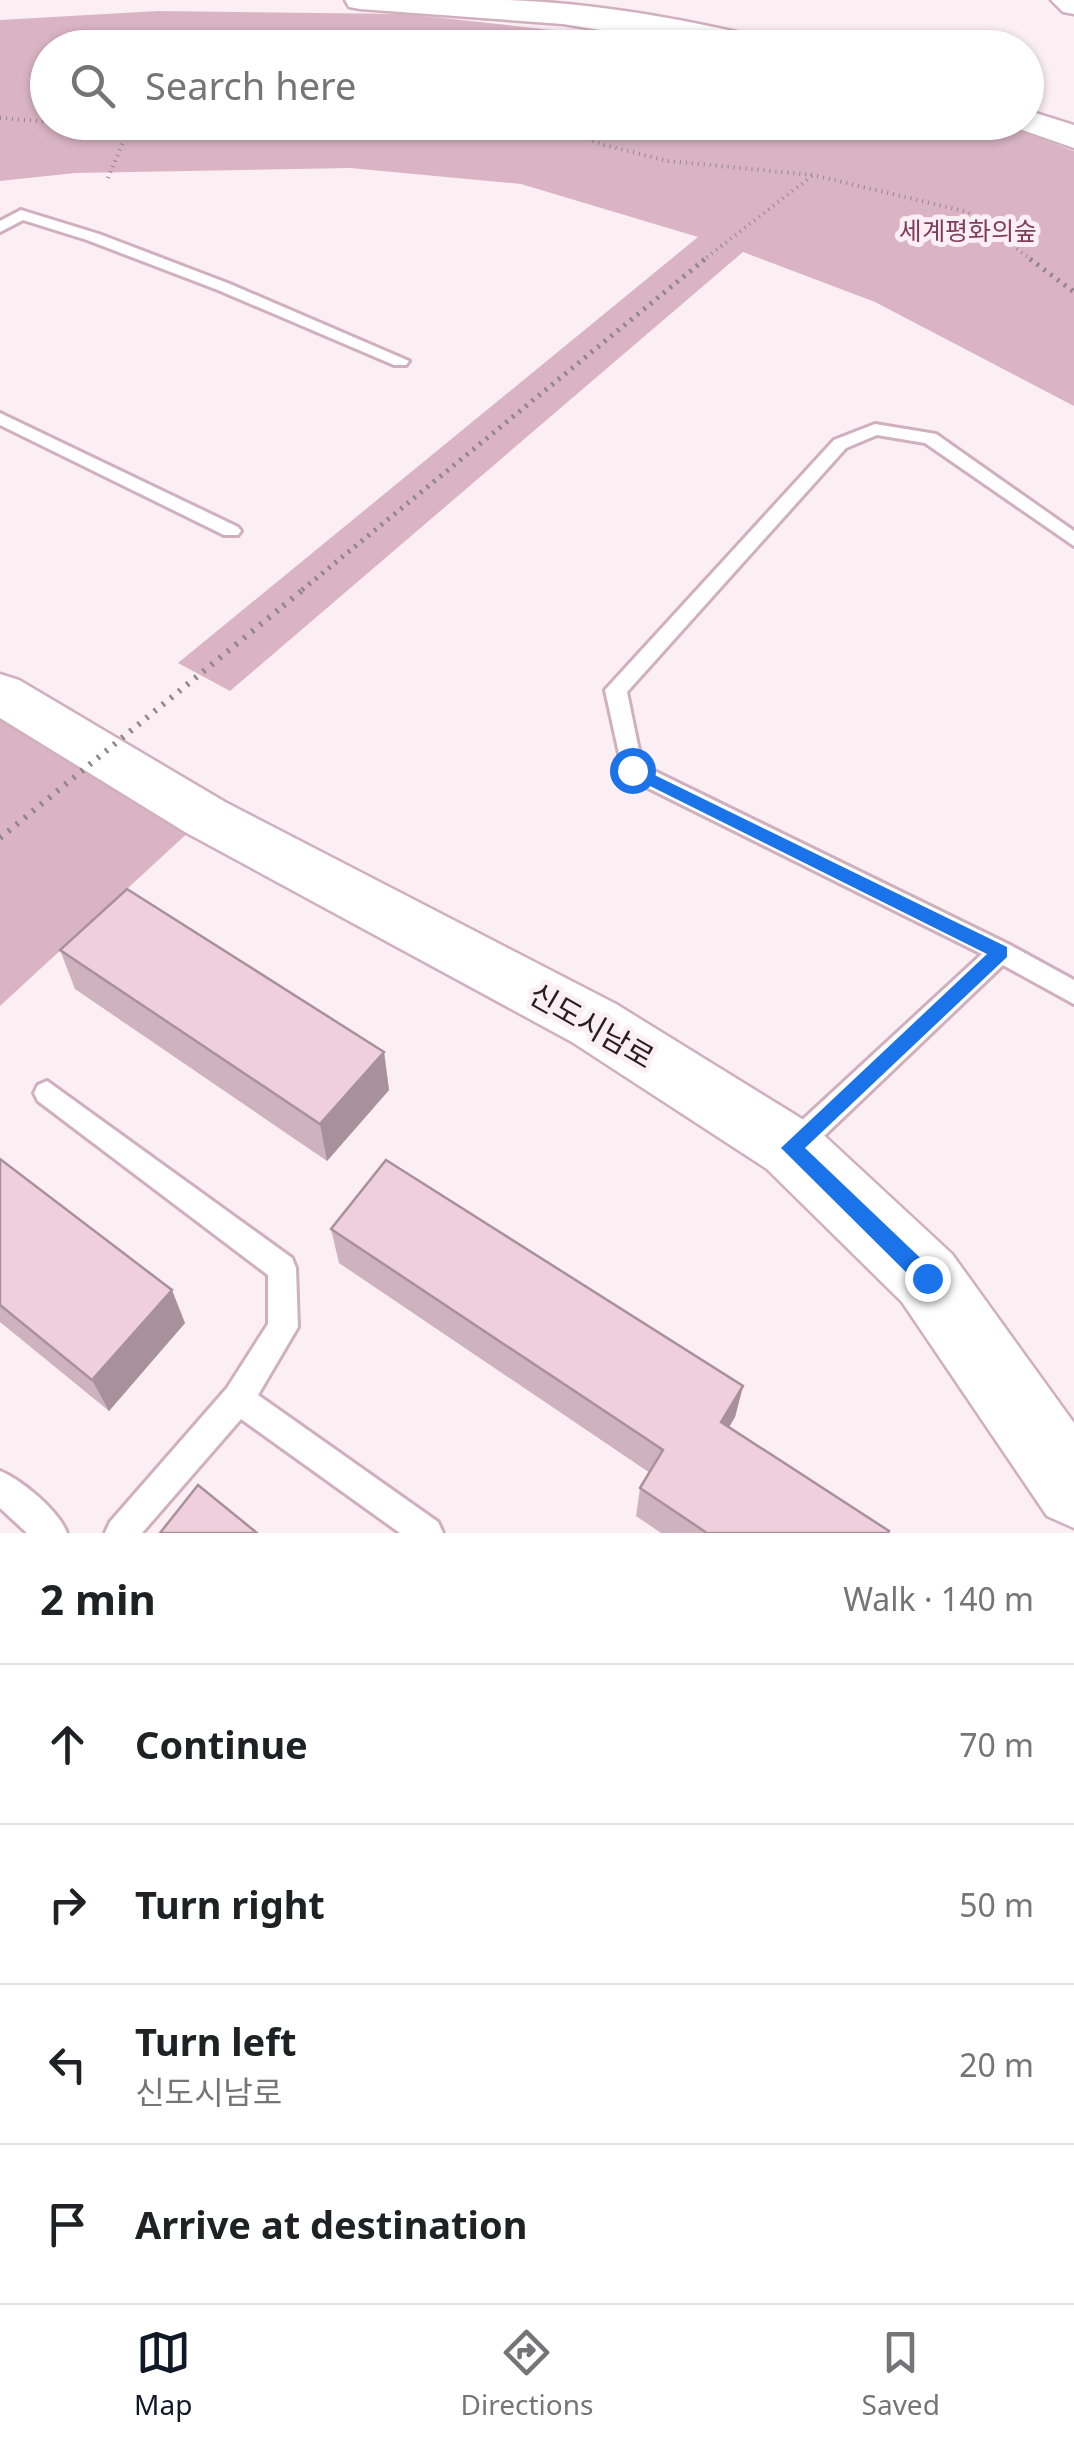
<!DOCTYPE html>
<html lang="en">
<head>
<meta charset="utf-8">
<style>
  body { margin:0; font-family:"Noto Sans","Noto Sans KR",sans-serif; background:#f6f6f6; color:#202124 }
  .stop { position:absolute; width:30px; height:30px; margin:-22px; border:8px solid #1a73e8; border-radius:50%; background:#fff }
  .stop.end { background:#1a73e8; border-color:#fff; box-shadow:0 2px 10px #0008 }
  .list { margin:0; padding:0; list-style:none }
  h2 { display:flex; justify-content:space-between; align-items:center; height:130px; margin:0; padding:0 40px; font-size:42px }
  h2 small { font-size:32px; font-weight:400; color:#757577 }
  .list li { display:grid; grid-template-columns:65px 1fr auto; gap:30px; align-items:center; box-sizing:border-box; height:160px; padding:0 40px; border-top:2px solid #e0e0e0 }
  .list b { display:block; font-size:38px; white-space:nowrap }
  .list p { margin:0; font-size:32px; white-space:nowrap; color:#757577 }
  .list em { font-size:32px; font-style:normal; color:#757577 }
  .icon { flex:none; width:55px; height:55px; fill:none; stroke:currentColor; stroke-width:2; stroke-linecap:round; stroke-linejoin:round }
  .map { position:relative; flex:none; width:1074px; height:1533px; overflow:hidden }
  .search { position:absolute; background:#fff; box-shadow:0 2px 8px #0004; left:30px; right:30px; top:30px; height:110px; display:flex; align-items:center; gap:25px; box-sizing:border-box; padding:0 35px; border-radius:55px; color:#757577; font-size:38px }
  .sheet { height:770px; background:#fff }
  nav { display:flex; justify-content:space-around; align-items:center; box-sizing:border-box; height:140px; border-top:2px solid #e0e0e0; background:#fff; font-size:28px; color:#757577 }
  nav a { display:grid; justify-items:center; gap:5px }
  nav .on { color:#111827 }
  .map>svg:first-child { display:block }
  .green { fill:#dab4c4 }
  .lines { fill:none; stroke-linecap:round; stroke-linejoin:round }
  .service-casing { stroke:#d0b0bd; stroke-width:6 }
  .tertiary-casing { stroke:#d0b0bd; stroke-width:5 }
  .motorway-casing { stroke:#d0b0bd; stroke-width:5 }
  .path-far2 { stroke:#93868b; stroke-width:4; stroke-dasharray:1 5; stroke-linecap:butt }
  .path-far1 { stroke:#93868b; stroke-width:5; stroke-dasharray:2.5 6; stroke-linecap:butt }
  .path { stroke:#93868b; stroke-width:6; stroke-dasharray:2.5 8; stroke-linecap:butt }
  .service { fill:#fff; fill-rule:evenodd }
  .tertiary { fill:#fff; fill-rule:evenodd }
  .motorway { fill:#fff; fill-rule:evenodd }
  .path-bridge { stroke:#93868b; stroke-width:6; stroke-dasharray:2.5 8; stroke-linecap:butt }
  .wall { fill:#ceb2bd }
  .shaded-wall { fill:#a8919a }
  .building { fill:#f0cfdc; stroke:#a8919a; stroke-width:2.5 }
  .route { fill:#1a73e8 }
  .labels { text-anchor:middle; dominant-baseline:central; stroke-width:10; stroke-linejoin:round; paint-order:stroke }
  .far-park-label { font-size:25px; fill:#813c5d; stroke:#fceff4 }
  .street-label { font-size:30px; fill:#291d22; stroke:#fceff4 }
</style>
</head>
<body>
<div class="map">
<svg width="1074" height="1533" viewBox="0 0 1074 1533">
  <rect width="100%" height="100%" fill="#fceff4"/>
  <g class="green">
    <polygon points="158,11 405,14 710,47 48,48 48,122 996,122 1074,151 1074,406 875,302 743,252 230,691 178,663 698,237 521,184 350,168 75,173 0,181 0,20"/>
    <polygon points="0,706 205,817 0,1006"/>
  </g>
  <g class="lines">
    <defs>
      <g id="service">
        <polygon points="21,210 99,234 230,284 409,361 406,365 394,365 218,290 87,240 23,220 0,232 0,221"/>
        <polygon points="0,413 238,527 241,531 238,535 224,535 0,425"/>
        <polygon points="875,424 936,434 1074,531 1074,546 925,443 877,435 846,448 627,692 642,765 1010,945 1074,980 1074,1004 1003,965 804,1155 794,1158 784,1155 780,1146 784,1137 982,954 624,776 605,690 834,440"/>
        <polygon points="47,1081 292,1258 296,1268 298,1327 258,1395 438,1522 443,1533 400,1533 241,1419 142,1533 105,1533 110,1522 227,1388 268,1324 268,1275 38,1101 34,1093 38,1085"/>
        <path d="M 0,1471 C 23,1481 58,1510 67,1533 L 27,1533 L 0,1508 Z"/>
      </g>
      <polygon id="tertiary" points="0,674 19,680 225,802 616,1004 815,1127 952,1254 1074,1423 1074,1528 1047,1516 902,1302 767,1169 572,1042 185,832 0,718"/>
      <g id="motorway">
        <path d="M 345,0 C 399,0 453,0 507,0 C 596,3 690,20 775,41 L 780,48 L 713,48 L 563,24 L 360,9 L 349,7 Z"/>
        <polygon points="1051,0 1074,0 1074,14 1063,12"/>
        <polygon points="1026,110 1074,125 1074,148 1014,127 1010,122 1026,122"/>
      </g>
    </defs>
    <use href="#service" class="service-casing"/>
    <use href="#tertiary" class="tertiary-casing"/>
    <use href="#motorway" class="motorway-casing"/>
    <g class="path-far2">
      <polyline points="0,118 48,122"/>
      <polyline points="542,122 604,145 668,161 813,175 968,212 1033,261"/>
      <polyline points="108,178 129,128 140,122"/>
      <polyline points="702,261 813,175"/>
    </g>
    <g class="path-far1">
      <polyline points="1030,259 1074,292"/>
      <polyline points="302,590 705,259"/>
    </g>
    <polyline class="path" points="283,606 305,588"/>
    <use href="#service" class="service"/>
    <use href="#tertiary" class="tertiary"/>
    <use href="#motorway" class="motorway"/>
    <polyline class="path-bridge" points="0,838 283,606"/>
  </g>
  <g class="wall">
    <polygon points="60,950 384,1052 389,1090 327,1161 75,989"/>
    <polygon points="0,1159 185,1323 109,1411 0,1322"/>
    <polygon points="331,1229 743,1386 735,1417 729,1427 888,1533 661,1533 636,1516 640,1488 650,1473 339,1263"/>
  </g>
  <g class="shaded-wall">
    <polygon points="384,1052 389,1090 327,1161 320,1124"/>
    <polygon points="172,1290 185,1323 109,1411 92,1380"/>
    <polygon points="743,1386 735,1417 714,1452 721,1422"/>
  </g>
  <g class="building">
    <polygon points="127,889 384,1052 320,1124 60,950"/>
    <polygon points="0,1159 172,1290 92,1380 0,1305"/>
    <polygon points="386,1160 743,1386 721,1422 889,1531 888,1533 707,1533 640,1488 663,1450 331,1229"/>
    <polygon points="198,1485 257,1533 160,1533"/>
  </g>
  <polygon class="route" points="632,764 1007,947 1007,957 805,1148 934,1271 937,1278 934,1285 919,1285 781,1148 987,954 626,774 626,766"/>
  <g class="labels">
    <g class="far-park-label">
      <text x="968" y="230">세계평화의숲</text>
    </g>
    <g class="street-label">
      <text transform="translate(592 1025) rotate(30)">신도시남로</text>
    </g>
  </g>
</svg>
<div class="stop" style="left:632px;top:770px"></div>
<div class="stop end" style="left:927px;top:1278px"></div>
<div class="search"><svg class="icon" aria-label="search" viewBox="0 0 24 24"><circle cx="10" cy="10" r="6"/><path d="M15 15l6 6"/></svg>Search here</div>
</div>
<section class="sheet">
<h2>2 min<small>Walk · 140 m</small></h2>
<ul class="list">
<li><svg class="icon" aria-label="ahead" viewBox="0 0 24 24"><path d="M12 20V5M6 11l6-6 6 6"/></svg><div><b>Continue</b></div><em>70 m</em></li>
<li><svg class="icon" aria-label="right" viewBox="0 0 24 24"><path d="M7 20v-9h11M14 6l5 5-5 5"/></svg><div><b>Turn right</b></div><em>50 m</em></li>
<li><svg class="icon" aria-label="left" viewBox="0 0 24 24"><path d="M17 20v-9H6M10 6l-5 5 5 5"/></svg><div><b>Turn left</b><p>신도시남로</p></div><em>20 m</em></li>
<li><svg class="icon" aria-label="arrive" viewBox="0 0 24 24"><path d="M6 21V4h12l-3 4 3 4H6"/></svg><div><b>Arrive at destination</b></div></li>
</ul>
</section>
<nav>
<a class="on"><svg class="icon" aria-label="map" viewBox="0 0 24 24"><path d="M3 6l6-2 6 2 6-2v14l-6 2-6-2-6 2zM9 4v14M15 6v14"/></svg>Map</a>
<a><svg class="icon" aria-label="directions" viewBox="0 0 24 24"><path d="M12 3l9 9-9 9-9-9zM9 14v-3h6M13 9l2 2-2 2"/></svg>Directions</a>
<a><svg class="icon" aria-label="saved" viewBox="0 0 24 24"><path d="M7 4h10v16l-5-4-5 4z"/></svg>Saved</a>
</nav>
</body>
</html>
